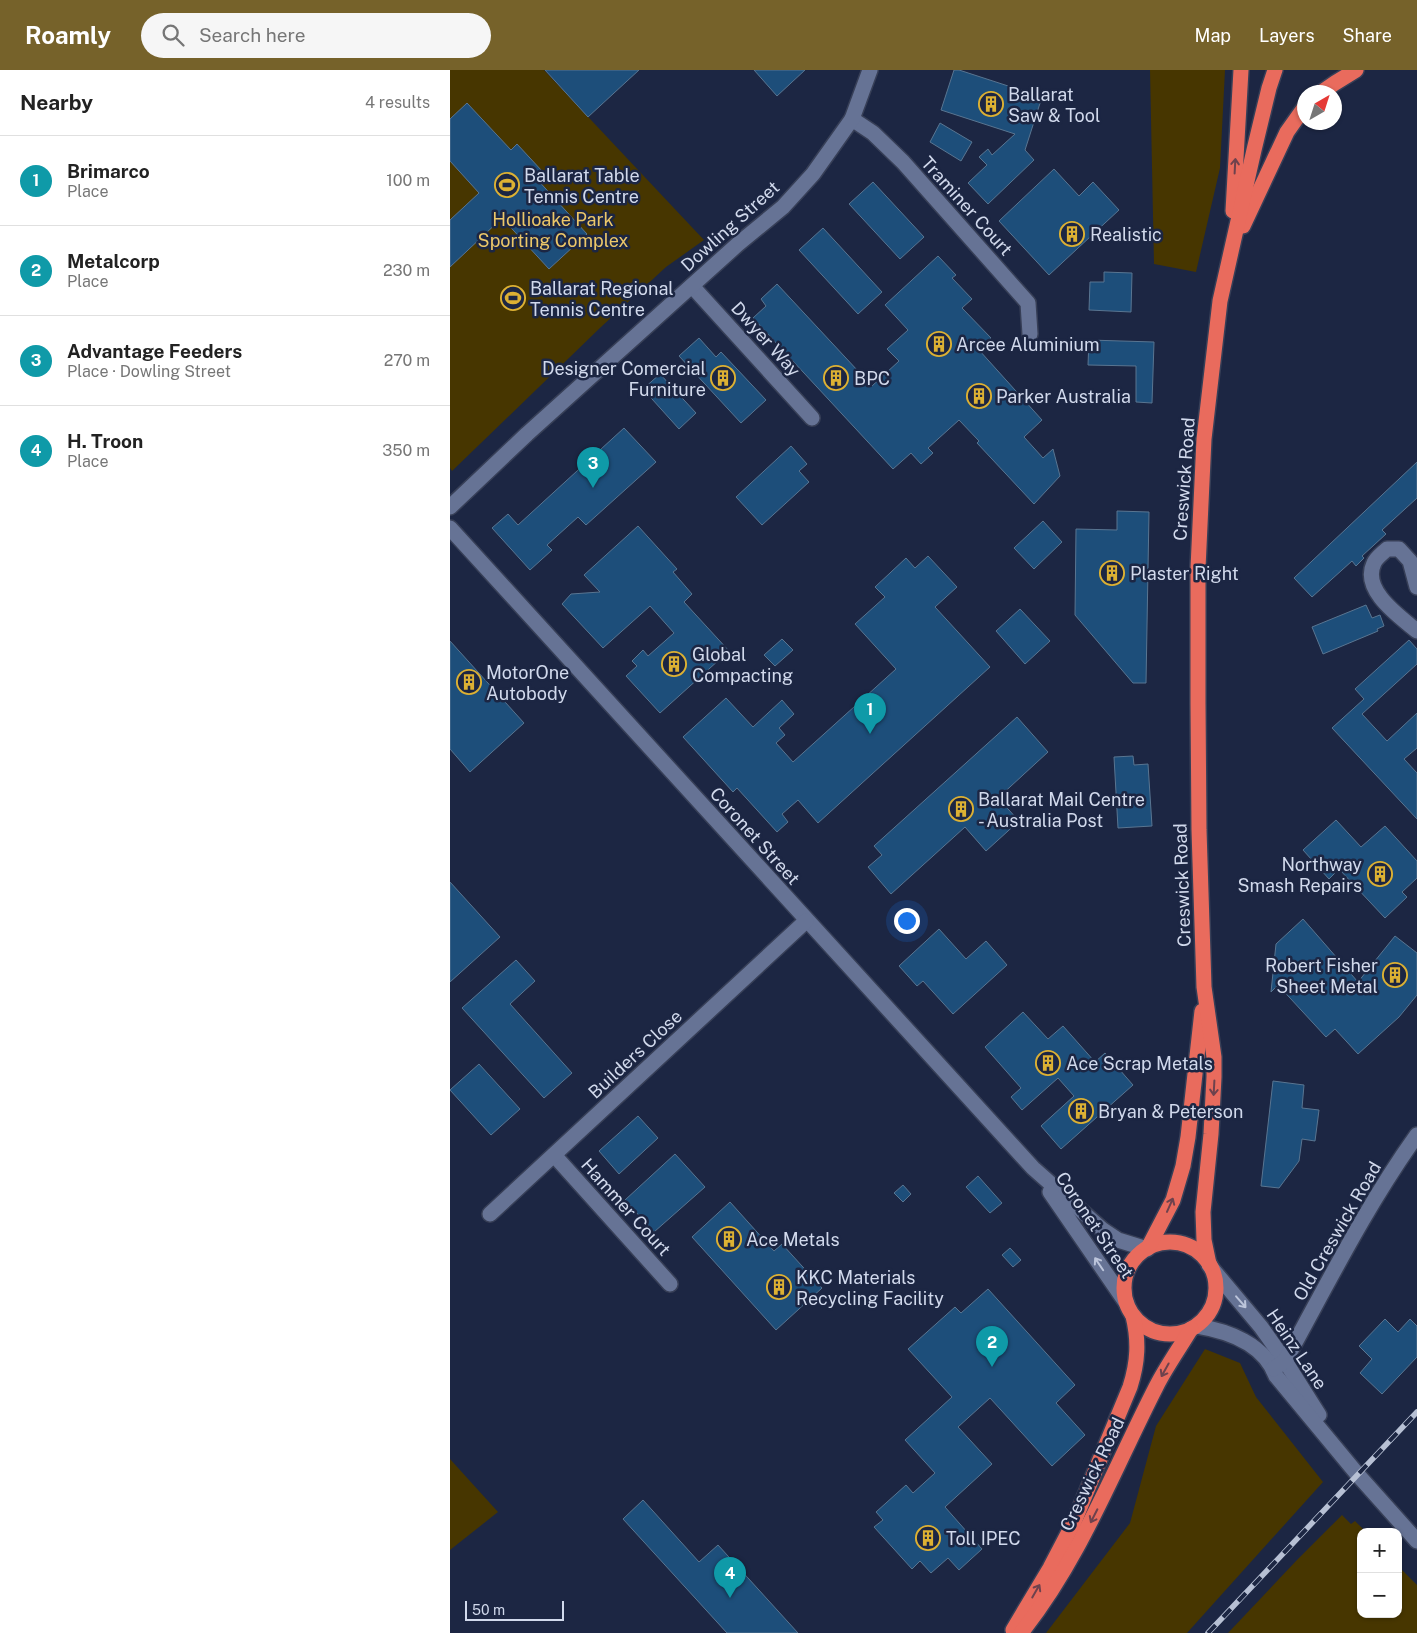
<!DOCTYPE html>
<html lang="en">
<head>
<meta charset="utf-8">
<style>
  body { margin:0; font-family:"Public Sans",sans-serif; background:#f6f6f6; color:#222 }
  .controls { position:absolute; right:15px; bottom:15px; display:grid; overflow:hidden; border-radius:10px; box-shadow:0 1px 4px #0004 }
  .controls button { width:45px; height:45px; display:grid; place-items:center; padding:0; border:0; border-bottom:1px solid #e0e0e0; background:#fff; color:#222; font:25px sans-serif }
  .compass { position:absolute; left:847px; top:15px; width:45px; height:45px; border-radius:50%; background:#fff; box-shadow:0 1px 4px #0004; rotate:39deg }
  .scale { position:absolute; left:15px; bottom:12px; width:99px; box-sizing:border-box; padding-left:5px; border:2px solid #d1d9ec; border-top:0; font-size:14px; line-height:18px; white-space:nowrap; color:#d1d9ec; -webkit-text-stroke:4px #1c2643; paint-order:stroke }
  .you { position:absolute; left:456px; top:850px; width:18px; height:18px; margin:-12px; border:4px solid #fff; border-radius:50%; background:#1a73e8; box-shadow:0 0 0 8px #1a73e833 }
  .badge { display:grid; place-items:center; width:32px; height:32px; border-radius:50%; background:#76622a; color:#fff; font-size:16px; font-weight:700 }
  .pin { position:absolute; translate:-50% -41px; filter:drop-shadow(0 1px 2px #0008) }
  .pin::after { content:''; position:absolute; top:26px; width:18px; height:15px; background:inherit; clip-path:polygon(0 0,100% 0,50% 100%) }
  .list { margin:0; padding:0; list-style:none }
  h2 { display:flex; justify-content:space-between; align-items:center; height:65px; margin:0; padding:0 20px; font-size:21px }
  h2 small { font-size:16px; font-weight:400; color:#767676 }
  .list li { display:grid; grid-template-columns:32px 1fr auto; gap:15px; align-items:center; box-sizing:border-box; height:90px; padding:0 20px; border-top:1px solid #e0e0e0 }
  .list b { display:block; font-size:19px; white-space:nowrap }
  .list p { margin:0; font-size:16px; white-space:nowrap; color:#767676 }
  .list em { font-size:16px; font-style:normal; color:#767676 }
  .icon { flex:none; width:28px; height:28px; fill:none; stroke:currentColor; stroke-width:2; stroke-linecap:round; stroke-linejoin:round }
  .map { position:relative; flex:none; width:967px; height:1563px; overflow:hidden }
  header { display:flex; align-items:center; gap:30px; box-sizing:border-box; height:70px; padding:0 25px; background:#76622a; color:#fff }
  header strong { font-size:24px }
  nav { display:flex; gap:28px; margin-inline-start:auto; font-size:18px }
  .search { width:350px; height:45px; background:#f6f6f6; display:flex; align-items:center; gap:12px; box-sizing:border-box; padding:0 18px; border-radius:28px; color:#767676; font-size:19px }
  main { display:flex }
  aside { flex:1; background:#fff }
  .map>svg:first-child { display:block }
  .green { fill:#473600 }
  .building { fill:#1d4e7a; stroke:#597591 }
  .lines { fill:none; stroke-linecap:round; stroke-linejoin:round }
  .minor-casing { stroke:#373f57; stroke-width:18 }
  .highway-casing { stroke:#373f57; stroke-width:18 }
  .minor { stroke:#667395; stroke-width:15 }
  .highway { stroke:#e96b5d; stroke-width:15 }
  .rail-casing { stroke:#b7c0d4; stroke-width:5.5 }
  .rail { stroke:#1c2643; stroke-width:4; stroke-dasharray:11; stroke-linecap:butt }
  .oneway { stroke:#6e424d }
  .oneway2 { stroke:#bcc5db }
  .labels { text-anchor:middle; dominant-baseline:central; stroke-width:5; stroke-linejoin:round; paint-order:stroke }
  .poi-label { font-size:18px; fill:#d1d9ec; stroke:#1c2643; text-anchor:start }
  .street-label { font-size:18px; fill:#d1d9ec; stroke:#1c2643 }
  .park-label { font-size:18px; fill:#ecc769; stroke:#1c2643 }
</style>
</head>
<body>
<header>
<strong>Roamly</strong>
<div class="search"><svg class="icon" aria-label="search" viewBox="0 0 24 24"><circle cx="10" cy="10" r="6"/><path d="M15 15l6 6"/></svg>Search here</div>
<nav><a>Map</a><a>Layers</a><a>Share</a></nav>
</header>
<main>
<aside>
<h2>Nearby<small>4 results</small></h2>
<ul class="list">
<li><span class="badge" style="background:#0f9aa8">1</span><div><b>Brimarco</b><p>Place</p></div><em>100 m</em></li>
<li><span class="badge" style="background:#0f9aa8">2</span><div><b>Metalcorp</b><p>Place</p></div><em>230 m</em></li>
<li><span class="badge" style="background:#0f9aa8">3</span><div><b>Advantage Feeders</b><p>Place · Dowling Street</p></div><em>270 m</em></li>
<li><span class="badge" style="background:#0f9aa8">4</span><div><b>H. Troon</b><p>Place</p></div><em>350 m</em></li>
</ul>
</aside>
<div class="map">
<svg width="967" height="1563" viewBox="0 0 967 1563">
  <rect width="100%" height="100%" fill="#1c2643"/>
  <g class="green">
    <polygon points="0,0 94,0 254,170 216,197 151,257 2,401 0,398"/>
    <polygon points="700,0 775,0 770,98 746,202 704,194"/>
    <polygon points="755,1279 790,1293 806,1327 873,1412 737,1563 596,1563 680,1453 706,1356"/>
    <polygon points="0,1389 48,1442 0,1480"/>
    <polygon points="892,1445 901,1454 905,1451 916,1462 911,1462 911,1544 948,1544 948,1496 967,1515 967,1563 778,1563 846,1491"/>
  </g>
  <g class="building">
    <polygon points="95,0 189,0 138,47"/>
    <polygon points="304,0 355,0 327,26"/>
    <polygon points="504,0 509,0 592,27 575,80 584,90 538,134 518,113 537,95 529,87 538,79 542,85 565,64 491,40"/>
    <polygon points="17,33 61,80 67,74 92,101 85,107 137,164 99,199 52,148 0,197 0,150 29,123 0,91 0,49"/>
    <polygon points="490,53 522,72 511,91 480,72"/>
    <polygon points="604,99 629,126 643,112 669,140 599,205 549,151"/>
    <polygon points="423,112 474,167 450,189 399,134"/>
    <polygon points="373,158 432,222 408,244 349,180"/>
    <polygon points="488,186 506,205 502,208 522,229 512,238 541,268 529,280 592,350 574,367 593,388 603,379 610,406 584,434 527,373 529,371 509,350 478,378 483,383 471,394 461,383 443,399 303,248 316,236 311,229 327,214 422,316 449,291 437,279 458,260 435,235"/>
    <polygon points="654,202 682,203 681,242 639,240 640,212 654,212"/>
    <polygon points="249,268 266,287 271,282 316,330 291,353 229,286"/>
    <polygon points="639,270 704,272 702,333 686,332 686,296 638,295"/>
    <polygon points="210,304 246,343 229,359 193,319"/>
    <polygon points="174,358 206,392 136,455 128,447 97,475 102,480 80,500 42,458 58,444 68,455"/>
    <polygon points="341,376 357,394 349,401 359,412 312,455 286,427"/>
    <polygon points="967,392 967,428 932,460 936,464 912,486 914,488 906,496 902,491 862,527 844,508"/>
    <polygon points="667,441 699,442 696,613 683,613 625,545 626,459 667,460"/>
    <polygon points="593,451 612,472 584,499 564,478"/>
    <polygon points="188,456 227,499 223,502 242,524 234,532 279,581 210,643 176,606 187,596 182,591 193,580 198,586 224,563 200,536 153,578 112,534 121,524 150,522 134,505"/>
    <polygon points="478,486 507,517 485,537 540,597 368,753 348,730 332,744 338,752 327,762 287,718 283,722 233,667 276,628 303,657 332,630 344,644 329,658 335,665 326,673 343,692 446,599 405,554 435,527 425,517 456,488 465,498"/>
    <polygon points="916,535 922,548 930,545 934,556 927,559 928,561 873,584 862,557"/>
    <polygon points="570,539 600,571 575,594 546,561"/>
    <polygon points="332,569 343,580 325,596 314,585"/>
    <polygon points="959,570 967,579 967,594 912,644 937,671 967,643 967,678 954,689 967,703 967,749 882,658 914,629 905,619"/>
    <polygon points="0,571 74,653 20,702 0,679"/>
    <polygon points="567,647 598,682 548,728 569,751 536,781 515,757 441,824 418,797 432,785 424,776"/>
    <polygon points="683,686 684,695 698,694 702,756 668,758 664,687"/>
    <polygon points="886,750 911,777 935,756 967,791 967,808 952,822 957,827 935,848 889,799 879,809 853,780"/>
    <polygon points="0,812 50,867 0,912"/>
    <polygon points="853,849 908,912 945,866 967,883 967,925 949,947 908,984 885,959 876,967 828,915 821,922 826,874"/>
    <polygon points="489,859 516,889 536,871 557,895 503,944 473,911 467,916 449,896"/>
    <polygon points="66,890 85,911 60,934 122,1003 94,1028 12,938"/>
    <polygon points="573,942 598,969 613,956 645,992 655,983 683,1015 611,1079 591,1056 624,1026 608,1008 572,1040 561,1027 571,1018 535,977"/>
    <polygon points="29,994 70,1039 41,1065 0,1020"/>
    <polygon points="823,1011 854,1015 852,1038 869,1040 865,1071 852,1069 849,1091 829,1118 811,1116"/>
    <polygon points="188,1046 208,1068 169,1104 149,1081"/>
    <polygon points="225,1084 255,1117 204,1162 175,1130"/>
    <polygon points="528,1106 552,1133 540,1143 516,1117"/>
    <polygon points="453,1115 461,1124 453,1132 444,1123"/>
    <polygon points="280,1132 324,1181 332,1174 372,1218 326,1260 242,1167"/>
    <polygon points="560,1178 571,1190 563,1197 552,1185"/>
    <polygon points="538,1219 625,1315 606,1333 635,1365 602,1396 540,1328 508,1357 542,1394 495,1437 532,1479 509,1500 498,1488 481,1503 470,1491 462,1499 424,1457 433,1450 426,1442 456,1415 463,1423 485,1403 455,1370 502,1327 458,1279 505,1237 511,1243"/>
    <polygon points="935,1249 948,1262 960,1249 967,1256 967,1287 932,1324 910,1303 922,1289 909,1276"/>
    <polygon points="193,1430 249,1492 268,1475 348,1563 277,1563 173,1449"/>
  </g>
  <g class="lines">
    <defs>
      <g id="minor">
        <polyline points="402,49 423,63 453,92 578,233 580,264"/>
        <polyline points="242,216 362,348"/>
        <polyline points="0,437 77,364 288,174 333,137 363,104 402,49 420,0"/>
        <polyline points="0,458 583,1098 653,1160 668,1170 697,1179"/>
        <path d="M 967,517 L 960,491 L 949,479 L 937,479 C 933,483 926,488 924,493 C 911,520 949,546 967,561"/>
        <polyline points="104,1085 220,1214"/>
        <polyline points="600,1122 677,1234"/>
        <polyline points="40,1144 356,851"/>
        <polyline points="759,1195 811,1257 835,1291 869,1345"/>
        <path d="M 747,1256 C 778,1261 814,1274 826,1306 L 908,1405 L 967,1471"/>
        <path d="M 823,1299 L 835,1291 C 877,1215 916,1136 967,1065"/>
      </g>
      <g id="highway">
        <polyline points="872,22 885,13 906,0"/>
        <polyline points="783,141 791,0"/>
        <polyline points="793,156 837,62 854,38"/>
        <circle cx="720" cy="1218" r="46"/>
        <polyline points="698,1178 723,1130 733,1096 738,1067 752,941"/>
        <polyline points="759,1194 754,1170 753,1142 761,1064 764,1007 764,987 754,917 749,760 748,634 748,498 754,369 770,231 804,80 819,18 825,0"/>
        <path d="M 563,1560 L 600,1498 L 624,1452 L 680,1317 C 688,1292 689,1271 683,1246"/>
        <path d="M 571,1563 C 630,1489 663,1401 706,1317 C 716,1297 729,1279 741,1259"/>
      </g>
    </defs>
    <use href="#minor" class="minor-casing"/>
    <use href="#highway" class="highway-casing"/>
    <use href="#minor" class="minor"/>
    <use href="#highway" class="highway"/>
    <defs>
      <polyline id="rail" points="758,1563 967,1342"/>
    </defs>
    <use href="#rail" class="rail-casing"/>
    <use href="#rail" class="rail"/>
  </g>
  <defs><path id="oneway-shaft" d="M-6 0H5M1.5-3L5.5 0L1.5 3" fill="none" stroke-width="1.6" stroke-linecap="round" stroke-linejoin="round" transform="scale(1.25)"/></defs>
  <g class="oneway">
    <use href="#oneway-shaft" transform="translate(785 96) rotate(-87)"/>
    <use href="#oneway-shaft" transform="translate(764 1018) rotate(93)"/>
    <use href="#oneway-shaft" transform="translate(720 1135) rotate(-66)"/>
    <use href="#oneway-shaft" transform="translate(715 1300) rotate(119)"/>
    <use href="#oneway-shaft" transform="translate(644 1446) rotate(117)"/>
    <use href="#oneway-shaft" transform="translate(586 1521) rotate(-60)"/>
  </g>
  <g class="oneway2">
    <use href="#oneway-shaft" transform="translate(649 1194) rotate(-124)"/>
    <use href="#oneway-shaft" transform="translate(791 1232) rotate(49)"/>
  </g>
  <defs>
    <symbol id="building-ring" viewBox="-11 -11 22 22"><circle r="9.5" fill="#1c2643" stroke="#ddb133" stroke-width="1.5"/><path d="M-4-6H4V6H1V3H-1V6H-4ZM-2.5-4.3h1.7v1.8h-1.7ZM.8-4.3h1.7v1.8H.8ZM-2.5-1h1.7V.8h-1.7ZM.8-1h1.7V.8H.8Z" fill="#ddb133"/></symbol>
    <symbol id="stadium-ring" viewBox="-11 -11 22 22"><circle r="9.5" fill="#1c2643" stroke="#ddb133" stroke-width="1.5"/><path d="M0-5a6.5 5 0 1 0 0 10a6.5 5 0 1 0 0-10ZM-3.5-1.8h7v3.6h-7Z" fill="#ddb133"/></symbol>
  </defs>
  <g fill-rule="evenodd">
    <use href="#building-ring" x="527" y="20" width="28" height="28"/>
    <use href="#stadium-ring" x="43" y="101" width="28" height="28"/>
    <use href="#building-ring" x="608" y="150" width="28" height="28"/>
    <use href="#stadium-ring" x="49" y="214" width="28" height="28"/>
    <use href="#building-ring" x="475" y="260" width="28" height="28"/>
    <use href="#building-ring" x="259" y="294" width="28" height="28"/>
    <use href="#building-ring" x="372" y="294" width="28" height="28"/>
    <use href="#building-ring" x="515" y="312" width="28" height="28"/>
    <use href="#building-ring" x="648" y="489" width="28" height="28"/>
    <use href="#building-ring" x="210" y="580" width="28" height="28"/>
    <use href="#building-ring" x="5" y="598" width="28" height="28"/>
    <use href="#building-ring" x="497" y="725" width="28" height="28"/>
    <use href="#building-ring" x="916" y="790" width="28" height="28"/>
    <use href="#building-ring" x="931" y="891" width="28" height="28"/>
    <use href="#building-ring" x="584" y="979" width="28" height="28"/>
    <use href="#building-ring" x="617" y="1027" width="28" height="28"/>
    <use href="#building-ring" x="265" y="1155" width="28" height="28"/>
    <use href="#building-ring" x="315" y="1203" width="28" height="28"/>
    <use href="#building-ring" x="464" y="1454" width="28" height="28"/>
  </g>
  <g class="labels">
    <g class="poi-label">
      <text x="558" y="24">Ballarat<tspan x="558" dy="21">Saw &amp; Tool</tspan></text>
      <text x="74" y="105">Ballarat Table<tspan x="74" dy="21">Tennis Centre</tspan></text>
      <text x="640" y="164">Realistic</text>
      <text x="80" y="218">Ballarat Regional<tspan x="80" dy="21">Tennis Centre</tspan></text>
      <text x="506" y="274">Arcee Aluminium</text>
      <text x="256" y="298" text-anchor="end">Designer Comercial<tspan x="256" dy="21">Furniture</tspan></text>
      <text x="404" y="308">BPC</text>
      <text x="546" y="326">Parker Australia</text>
      <text x="680" y="503">Plaster Right</text>
      <text x="242" y="584">Global<tspan x="242" dy="21">Compacting</tspan></text>
      <text x="36" y="602">MotorOne<tspan x="36" dy="21">Autobody</tspan></text>
      <text x="528" y="729">Ballarat Mail Centre<tspan x="528" dy="21">- Australia Post</tspan></text>
      <text x="912" y="794" text-anchor="end">Northway<tspan x="912" dy="21">Smash Repairs</tspan></text>
      <text x="928" y="895" text-anchor="end">Robert Fisher<tspan x="928" dy="21">Sheet Metal</tspan></text>
      <text x="616" y="993">Ace Scrap Metals</text>
      <text x="648" y="1041">Bryan &amp; Peterson</text>
      <text x="296" y="1169">Ace Metals</text>
      <text x="346" y="1207">KKC Materials<tspan x="346" dy="21">Recycling Facility</tspan></text>
      <text x="496" y="1468">Toll IPEC</text>
    </g>
    <g class="street-label">
      <text transform="translate(517 136) rotate(48)">Traminer Court</text>
      <text transform="translate(280 156) rotate(-42)">Dowling Street</text>
      <text transform="translate(316 269) rotate(48)">Dwyer Way</text>
      <text transform="translate(734 409) rotate(-86)">Creswick Road</text>
      <text transform="translate(305 766) rotate(48)">Coronet Street</text>
      <text transform="translate(732 815) rotate(-92)">Creswick Road</text>
      <text transform="translate(185 984) rotate(-43)">Builders Close</text>
      <text transform="translate(176 1137) rotate(48)">Hammer Court</text>
      <text transform="translate(645 1155) rotate(56)">Coronet Street</text>
      <text transform="translate(887 1161) rotate(-60)">Old Creswick Road</text>
      <text transform="translate(847 1279) rotate(56)">Heinz Lane</text>
      <text transform="translate(642 1404) rotate(-64)">Creswick Road</text>
    </g>
    <g class="park-label">
      <text x="103" y="149">Hollioake Park<tspan x="103" dy="21">Sporting Complex</tspan></text>
    </g>
  </g>
</svg>
<div class="controls">
<button>+</button>
<button>−</button>
</div>
<svg class="compass" viewBox="-18 -18 36 36"><path d="M0-13l5 13h-10z" fill="#e53935"/><path d="M0 13l5-13h-10z" fill="#767676"/></svg>
<div class="scale">50 m</div>
<div class="you"></div>
<div class="pin badge" style="left:420px;top:664px;background:#0f9aa8">1</div>
<div class="pin badge" style="left:542px;top:1297px;background:#0f9aa8">2</div>
<div class="pin badge" style="left:143px;top:418px;background:#0f9aa8">3</div>
<div class="pin badge" style="left:280px;top:1528px;background:#0f9aa8">4</div>
</div>
</main>
</body>
</html>
